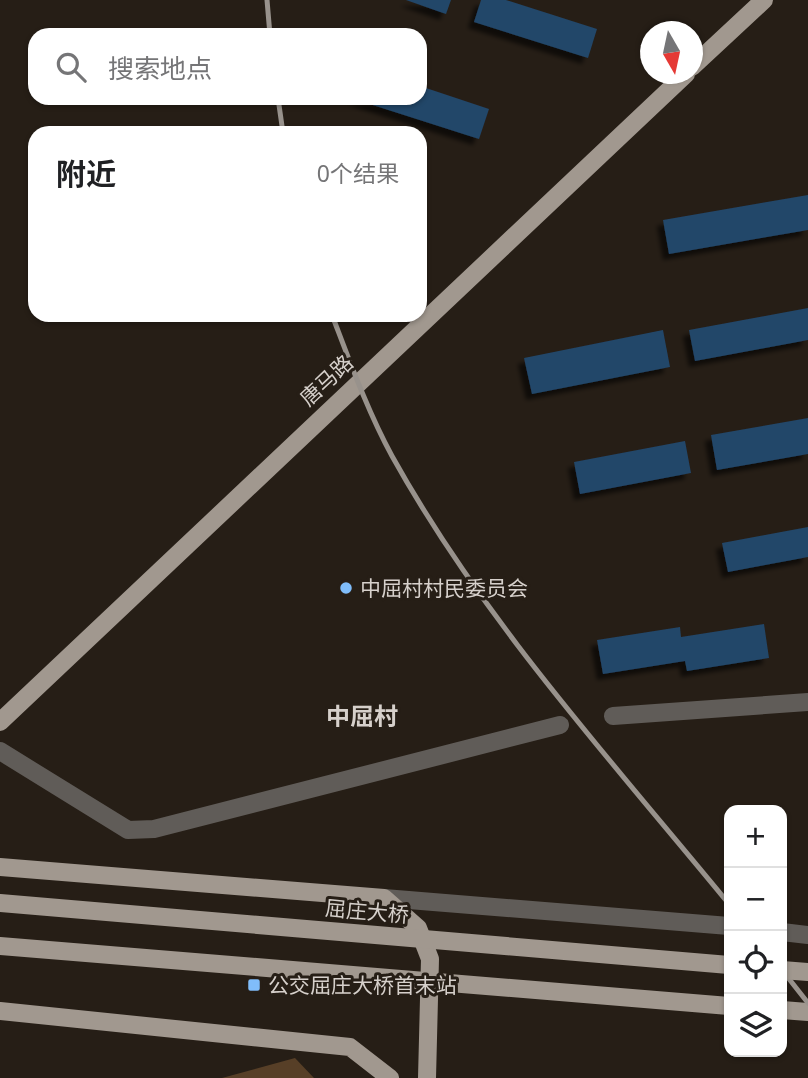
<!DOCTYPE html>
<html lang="zh">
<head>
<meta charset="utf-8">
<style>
  body { margin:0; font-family:"Noto Sans","Noto Sans SC",sans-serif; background:#f6f6f6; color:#202124 }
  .controls { position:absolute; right:21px; bottom:21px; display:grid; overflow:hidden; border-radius:14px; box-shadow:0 2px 5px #0004 }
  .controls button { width:63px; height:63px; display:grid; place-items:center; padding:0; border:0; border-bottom:2px solid #e0e0e0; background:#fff; color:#202124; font:35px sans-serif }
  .compass { position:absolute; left:640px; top:21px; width:63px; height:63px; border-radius:50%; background:#fff; box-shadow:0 2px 5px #0004; rotate:171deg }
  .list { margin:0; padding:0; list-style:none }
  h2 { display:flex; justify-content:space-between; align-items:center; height:91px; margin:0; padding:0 28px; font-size:30px }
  h2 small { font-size:23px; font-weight:400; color:#757577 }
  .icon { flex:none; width:38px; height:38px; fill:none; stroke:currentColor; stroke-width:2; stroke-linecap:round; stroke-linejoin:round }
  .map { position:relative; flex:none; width:808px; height:1078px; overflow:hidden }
  .search { position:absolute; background:#fff; box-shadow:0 2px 5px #0004; left:28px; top:28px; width:399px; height:77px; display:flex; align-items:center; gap:18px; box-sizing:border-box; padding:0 24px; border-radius:21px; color:#757577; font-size:26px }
  .panel { position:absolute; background:#fff; box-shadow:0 2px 5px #0004; left:28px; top:126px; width:399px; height:196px; border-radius:21px }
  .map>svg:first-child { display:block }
  .green { fill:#573f27 }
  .building { fill:#224669; filter:url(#shadow) }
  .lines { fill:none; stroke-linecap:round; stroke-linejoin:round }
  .minor { stroke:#605c58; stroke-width:18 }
  .major { stroke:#a1988f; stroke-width:18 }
  .rail { stroke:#98928c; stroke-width:5 }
  .major-bridge { stroke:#a1988f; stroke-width:18 }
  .poi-dot { fill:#80bdfa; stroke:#261e16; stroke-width:2.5 }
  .labels { text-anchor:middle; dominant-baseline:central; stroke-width:6; stroke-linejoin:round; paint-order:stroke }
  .street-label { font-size:21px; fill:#d6d0cb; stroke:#261e16 }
  .poi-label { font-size:21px; fill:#d6d0cb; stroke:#261e16; text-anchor:start }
  .quarter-label { font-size:24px; font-weight:bold; fill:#d6d0cb; stroke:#261e16 }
</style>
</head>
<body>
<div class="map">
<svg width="808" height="1078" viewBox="0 0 808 1078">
  <defs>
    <filter id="shadow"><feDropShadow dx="-6" dy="6" stdDeviation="2" flood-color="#0009"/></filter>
  </defs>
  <rect width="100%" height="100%" fill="#261e16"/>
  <polygon class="green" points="295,1058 314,1078 222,1078"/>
  <g class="building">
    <polygon points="406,0 451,0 446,14"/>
    <polygon points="481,0 506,0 597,29 588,58 474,22"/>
    <polygon points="420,86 489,109 479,139 354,99 420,98"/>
    <polygon points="808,195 808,230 669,254 663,220"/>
    <polygon points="808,308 808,340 695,361 689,330"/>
    <polygon points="663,330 670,367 532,394 524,358"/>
    <polygon points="808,418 808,454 717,470 711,435"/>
    <polygon points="685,441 691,473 580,494 574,462"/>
    <polygon points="808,527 808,557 728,572 722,543"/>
    <polygon points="764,624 769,658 687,671 685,661 603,674 597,640 680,627 681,637"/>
  </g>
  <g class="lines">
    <g class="minor">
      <polyline points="613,716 808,702"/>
      <polyline points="0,751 128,830 154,829 560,725"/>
      <polyline points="384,898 729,926"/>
      <polyline points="782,932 808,935"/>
    </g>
    <g class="major">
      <polyline points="692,67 764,0"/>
      <polyline points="0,722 686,74"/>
      <polyline points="0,867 384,898 418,928 430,959 427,1078"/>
      <polyline points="782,1010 808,1012"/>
      <polyline points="0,1011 350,1047 390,1078"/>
    </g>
    <g class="rail">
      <polyline points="267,0 270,35"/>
      <polyline points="278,98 283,133"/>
      <path d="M 332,315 C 350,362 368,412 392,456 C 483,620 611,760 729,904"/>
      <polyline points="782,970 808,1003"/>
    </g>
    <g class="major-bridge">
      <polyline points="0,903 729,965"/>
      <polyline points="0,946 729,1006"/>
      <polyline points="782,970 808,972"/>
    </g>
  </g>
  <g class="poi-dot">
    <circle cx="346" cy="588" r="7"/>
    <rect x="247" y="978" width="14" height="14" rx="3.5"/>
  </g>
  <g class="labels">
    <g class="street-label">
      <text transform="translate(326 380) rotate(-43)">唐马路</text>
      <text transform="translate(367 911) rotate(5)">屈庄大桥</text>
    </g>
    <g class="poi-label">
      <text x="360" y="588">中屈村村民委员会</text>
      <text x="268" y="985">公交屈庄大桥首末站</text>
    </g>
    <g class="quarter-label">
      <text x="362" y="715">中屈村</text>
    </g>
  </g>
</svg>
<div class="controls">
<button>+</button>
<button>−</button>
<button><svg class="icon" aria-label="locate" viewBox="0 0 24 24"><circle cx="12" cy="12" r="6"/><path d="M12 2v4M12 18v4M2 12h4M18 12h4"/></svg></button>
<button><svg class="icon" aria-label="layers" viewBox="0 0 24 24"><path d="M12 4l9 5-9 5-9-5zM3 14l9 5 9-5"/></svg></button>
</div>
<svg class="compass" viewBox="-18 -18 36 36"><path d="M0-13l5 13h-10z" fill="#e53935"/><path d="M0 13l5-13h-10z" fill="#757577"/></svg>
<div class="search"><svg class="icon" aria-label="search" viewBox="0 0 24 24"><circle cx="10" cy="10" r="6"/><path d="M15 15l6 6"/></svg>搜索地点</div>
<section class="panel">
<h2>附近<small>0个结果</small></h2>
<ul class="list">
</ul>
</section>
</div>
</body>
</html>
